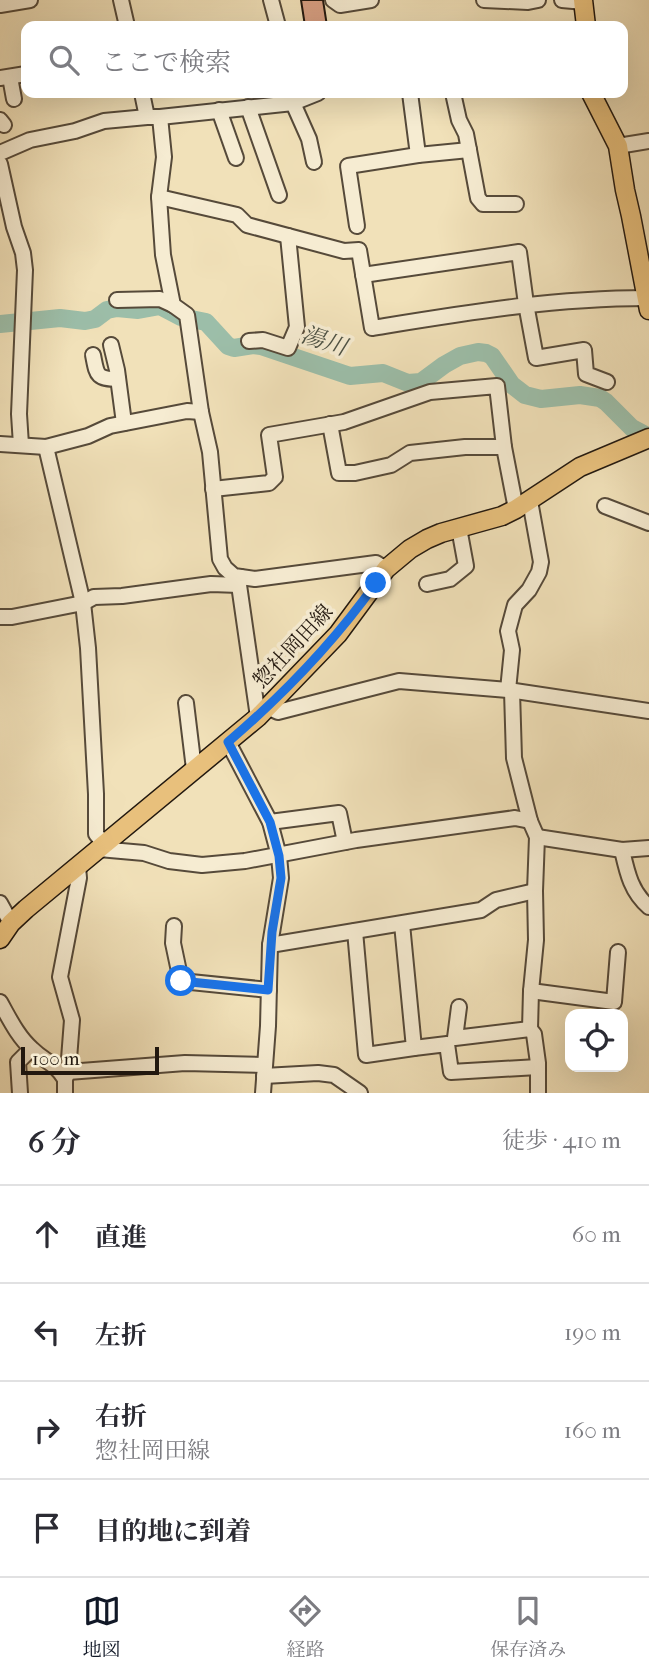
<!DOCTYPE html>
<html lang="ja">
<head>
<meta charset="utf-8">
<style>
  body { margin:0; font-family:"IM FELL French Canon","Noto Serif JP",serif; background:#f7f7f7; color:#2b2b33 }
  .controls { position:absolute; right:21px; bottom:21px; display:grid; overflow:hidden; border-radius:14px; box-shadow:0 7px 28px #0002 }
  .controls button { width:63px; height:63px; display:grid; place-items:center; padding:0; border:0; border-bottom:2px solid #e1e1e2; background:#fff; color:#2b2b33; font:35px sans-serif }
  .scale { position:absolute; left:21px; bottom:18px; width:138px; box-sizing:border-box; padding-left:7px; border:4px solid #22180f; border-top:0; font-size:19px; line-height:24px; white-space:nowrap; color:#22180f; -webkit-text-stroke:5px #f6ecd2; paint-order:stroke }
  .stop { position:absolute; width:21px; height:21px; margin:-16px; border:5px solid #1a73e8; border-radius:50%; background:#fff }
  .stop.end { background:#1a73e8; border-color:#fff; box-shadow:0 2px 7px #0008 }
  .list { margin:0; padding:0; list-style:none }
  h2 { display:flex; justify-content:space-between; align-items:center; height:91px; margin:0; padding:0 28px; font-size:30px }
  h2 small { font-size:23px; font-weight:400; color:#7c7c81 }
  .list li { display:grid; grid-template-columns:46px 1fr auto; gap:21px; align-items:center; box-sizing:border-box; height:98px; padding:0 28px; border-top:2px solid #e1e1e2 }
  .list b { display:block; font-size:26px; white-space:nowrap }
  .list p { margin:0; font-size:23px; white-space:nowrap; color:#7c7c81 }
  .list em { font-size:23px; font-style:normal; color:#7c7c81 }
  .icon { flex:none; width:38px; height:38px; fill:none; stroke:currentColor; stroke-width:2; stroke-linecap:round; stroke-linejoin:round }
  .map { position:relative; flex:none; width:649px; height:1093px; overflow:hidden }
  .search { position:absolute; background:#fff; box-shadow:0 7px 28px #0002; left:21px; right:21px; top:21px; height:77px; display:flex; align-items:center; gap:18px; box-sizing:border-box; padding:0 24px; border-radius:14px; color:#7c7c81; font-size:26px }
  .sheet { height:483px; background:#fff }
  nav { display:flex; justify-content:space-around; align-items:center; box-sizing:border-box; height:98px; border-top:2px solid #e1e1e2; background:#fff; font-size:19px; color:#7c7c81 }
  nav a { display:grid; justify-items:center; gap:4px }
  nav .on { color:#111827 }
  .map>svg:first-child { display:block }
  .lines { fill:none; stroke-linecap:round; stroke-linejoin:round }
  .river { stroke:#9cbea9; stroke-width:18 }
  .building { fill:#d8a083; stroke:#22180f; stroke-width:2 }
  .minor-casing { stroke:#564a3a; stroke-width:18 }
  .major-casing { stroke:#22180f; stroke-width:21 }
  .minor { stroke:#f6ecd2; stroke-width:14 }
  .major { stroke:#e8c07c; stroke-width:18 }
  .route { stroke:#1a73e8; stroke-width:9 }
  .labels { text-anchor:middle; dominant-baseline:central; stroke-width:7; stroke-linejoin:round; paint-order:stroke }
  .street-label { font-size:21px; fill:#22180f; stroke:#f6ecd2 }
  .water-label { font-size:23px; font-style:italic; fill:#4d5245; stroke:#f6ecd2 }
</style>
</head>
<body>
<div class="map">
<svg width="649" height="1093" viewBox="0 0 649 1093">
  <rect width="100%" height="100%" fill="#f1e1b9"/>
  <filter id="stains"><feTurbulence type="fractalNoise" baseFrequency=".00286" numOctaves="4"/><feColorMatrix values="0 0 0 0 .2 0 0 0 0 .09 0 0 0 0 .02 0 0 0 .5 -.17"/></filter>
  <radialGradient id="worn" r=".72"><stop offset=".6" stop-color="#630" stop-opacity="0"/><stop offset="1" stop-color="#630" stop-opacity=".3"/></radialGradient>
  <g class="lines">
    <polyline class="river" points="0,324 60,318 85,321 95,319 107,310 117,308 138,310 160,306 181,317 206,322 228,346 234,348 253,345 261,346 350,376 383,373 408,383 421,382 444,365 460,356 478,352 486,353 492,356 512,385 525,395 541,399 580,395 600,398 606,402 632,428 649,437"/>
  </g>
  <polygon class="building" points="301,0 323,0 327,26 305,26"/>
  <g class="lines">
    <defs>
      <g id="minor">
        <polyline points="121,0 127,26"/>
        <polyline points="271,0 278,26"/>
        <polyline points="333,0 340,5 371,0"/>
        <polyline points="484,0 528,2 538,0"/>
        <polyline points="562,0 584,2"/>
        <polyline points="0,5 30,0"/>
        <polyline points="10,77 14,99"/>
        <polyline points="0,78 26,74"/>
        <polyline points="142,93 147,117"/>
        <polyline points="291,93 293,103 309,139 314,162"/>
        <polyline points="410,93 418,155"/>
        <polyline points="453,93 459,120 466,134 478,198 483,204 516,204"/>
        <polyline points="248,107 279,195"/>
        <polyline points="219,110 236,158"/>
        <polyline points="160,117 164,157 159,197 163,255 173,305 187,315 201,412 210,452 220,559 225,568 234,576 255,579 376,563 386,569"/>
        <polyline points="0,120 4,125"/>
        <polyline points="618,146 649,141"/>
        <polyline points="0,153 30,140 75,131 104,121 147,117 160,117 293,103 318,93"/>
        <polyline points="0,164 14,227 23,253 25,270 19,414 21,445"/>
        <path d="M 159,197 L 237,215 L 247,225 L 344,251 L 359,250 L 372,328 C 465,313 553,298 647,298"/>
        <polyline points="357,226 348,166 418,155 469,150"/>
        <polyline points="363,275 519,252 526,304 536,358 584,350 586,374 607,382"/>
        <polyline points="117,300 160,299 173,305"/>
        <polyline points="249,341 263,340 288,348 297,327 288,236"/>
        <polyline points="111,345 117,370 124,423"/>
        <path d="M 93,355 C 97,375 96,379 118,379"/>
        <polyline points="330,424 339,473 355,473 391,465 410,453 465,447 504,447"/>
        <polyline points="0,444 46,447 88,436 110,426 187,411 201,412"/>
        <polyline points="46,447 83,603 88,648 96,794 96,834 104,844"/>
        <polyline points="213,489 269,483 275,477 269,435 344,422 430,392 497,386 504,447 516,509"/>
        <polyline points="605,506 649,523"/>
        <polyline points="241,577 239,585 258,717"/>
        <polyline points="427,584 450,579 466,566 459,528"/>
        <polyline points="0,617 12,617 83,603 94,597 122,596 211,584 239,585"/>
        <polyline points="508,690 512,650 508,631 515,605 529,590 539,572 541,562 530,501"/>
        <polyline points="512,691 514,758 530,821 537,837 535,891 536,940 531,991 530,1029 534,1034 538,1063 538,1093"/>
        <polyline points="186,703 194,769"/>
        <polyline points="267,707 278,712 399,681 508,690 649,711"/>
        <polyline points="228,742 270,822 279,856 281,878 270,945 268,1026 263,1093"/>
        <polyline points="270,822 339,813 345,842"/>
        <polyline points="537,837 622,850 649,848"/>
        <polyline points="99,849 144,853 169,861 202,865 245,861 356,840 515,818 530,821"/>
        <path d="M 622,850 C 627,872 631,892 649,907"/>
        <polyline points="0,903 11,923"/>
        <polyline points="174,926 173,943 181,981 269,990"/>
        <polyline points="355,931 366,1055 414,1048 402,924"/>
        <polyline points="270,945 481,910 496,900 535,891"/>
        <polyline points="531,991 614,1002 618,952"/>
        <path d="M 0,1002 C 9,1018 18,1037 32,1049 C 45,1062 53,1061 65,1079"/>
        <polyline points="459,1007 455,1038 530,1029"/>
        <polyline points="414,1048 447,1044 451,1072 538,1067"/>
        <polyline points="68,1072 185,1063 264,1065"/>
        <polyline points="264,1076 318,1073 334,1075 360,1093"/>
        <polyline points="20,1093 18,1062 31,1049"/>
        <polyline points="65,1093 65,1079 68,1072 72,1020 60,977 79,878 78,867"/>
      </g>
      <g id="major">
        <polyline points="583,0 586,26"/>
        <polyline points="591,93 618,146 625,190 631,216 649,310"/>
        <polyline points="0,939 11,923 26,909 258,717 338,634 386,569 410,549 427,539 441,533 502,516 516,509 580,467 649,438"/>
      </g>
    </defs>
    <use href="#minor" class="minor-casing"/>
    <use href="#major" class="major-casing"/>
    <use href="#minor" class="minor"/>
    <use href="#major" class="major"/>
  </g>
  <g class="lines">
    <path class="route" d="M 181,981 L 268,990 L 272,932 L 281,878 L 279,856 L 270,822 L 228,742 C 283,695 334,642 376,583"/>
  </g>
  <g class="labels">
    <g class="street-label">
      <text transform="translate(293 646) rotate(-47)">惣社岡田線</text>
    </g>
    <g class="water-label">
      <text transform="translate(324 341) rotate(18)">湯川</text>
    </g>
  </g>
  <rect width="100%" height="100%" filter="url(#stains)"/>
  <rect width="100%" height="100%" fill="url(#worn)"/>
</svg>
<div class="controls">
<button><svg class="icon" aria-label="locate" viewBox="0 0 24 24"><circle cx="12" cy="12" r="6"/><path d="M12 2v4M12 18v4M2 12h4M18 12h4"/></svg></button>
</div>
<div class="scale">100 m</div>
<div class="stop" style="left:181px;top:981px"></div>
<div class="stop end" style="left:376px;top:583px"></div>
<div class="search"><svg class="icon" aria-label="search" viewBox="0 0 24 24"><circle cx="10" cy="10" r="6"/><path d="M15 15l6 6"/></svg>ここで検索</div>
</div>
<section class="sheet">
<h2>6 分<small>徒歩 · 410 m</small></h2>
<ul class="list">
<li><svg class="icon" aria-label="ahead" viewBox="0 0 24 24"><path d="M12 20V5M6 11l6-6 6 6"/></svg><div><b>直進</b></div><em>60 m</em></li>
<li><svg class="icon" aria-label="left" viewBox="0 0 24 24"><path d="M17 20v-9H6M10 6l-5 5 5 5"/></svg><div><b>左折</b></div><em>190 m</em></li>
<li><svg class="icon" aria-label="right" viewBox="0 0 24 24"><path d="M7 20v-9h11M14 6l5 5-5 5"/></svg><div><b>右折</b><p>惣社岡田線</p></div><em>160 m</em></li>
<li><svg class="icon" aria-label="arrive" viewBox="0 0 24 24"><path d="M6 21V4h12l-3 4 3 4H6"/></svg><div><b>目的地に到着</b></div></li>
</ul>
</section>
<nav>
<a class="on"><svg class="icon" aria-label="map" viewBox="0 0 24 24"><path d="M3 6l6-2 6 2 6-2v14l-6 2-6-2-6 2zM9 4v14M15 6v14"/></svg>地図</a>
<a><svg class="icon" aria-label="directions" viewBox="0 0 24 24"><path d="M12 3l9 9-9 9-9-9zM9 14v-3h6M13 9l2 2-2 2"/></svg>経路</a>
<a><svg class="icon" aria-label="saved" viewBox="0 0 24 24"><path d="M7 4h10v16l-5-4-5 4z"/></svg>保存済み</a>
</nav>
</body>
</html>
